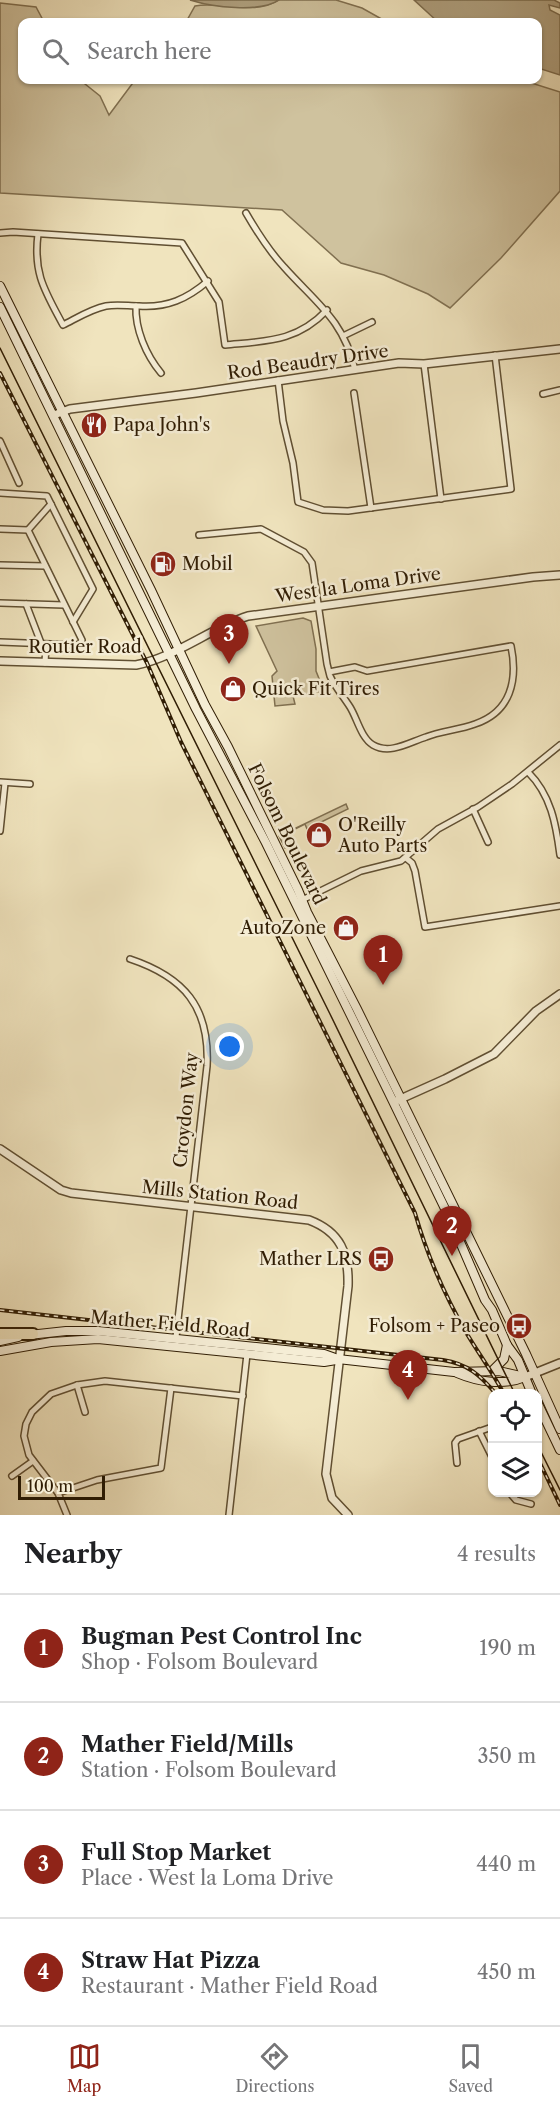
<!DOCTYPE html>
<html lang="en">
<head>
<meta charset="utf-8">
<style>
  body { margin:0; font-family:"Libre Caslon Text",serif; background:#f6f6f6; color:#202124 }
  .controls { position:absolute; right:18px; bottom:18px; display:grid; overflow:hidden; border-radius:12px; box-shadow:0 2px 4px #0004 }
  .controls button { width:54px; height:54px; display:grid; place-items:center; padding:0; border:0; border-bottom:2px solid #e0e0e0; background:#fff; color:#202124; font:30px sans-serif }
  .scale { position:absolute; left:18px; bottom:15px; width:87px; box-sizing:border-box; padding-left:6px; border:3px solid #301d04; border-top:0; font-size:16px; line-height:21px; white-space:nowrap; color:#301d04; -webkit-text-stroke:4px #f5edd5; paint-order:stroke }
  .you { position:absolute; left:230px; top:1047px; width:21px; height:21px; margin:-15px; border:4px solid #fff; border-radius:50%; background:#1a73e8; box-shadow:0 0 0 9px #1a73e833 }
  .badge { display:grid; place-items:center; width:39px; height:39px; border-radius:50%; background:#8f2418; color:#fff; font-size:20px; font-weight:700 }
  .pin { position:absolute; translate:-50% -50px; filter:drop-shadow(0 2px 3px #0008) }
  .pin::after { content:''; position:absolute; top:32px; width:21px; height:18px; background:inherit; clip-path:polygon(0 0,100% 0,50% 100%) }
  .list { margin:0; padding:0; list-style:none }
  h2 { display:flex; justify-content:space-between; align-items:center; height:78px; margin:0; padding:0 24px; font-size:26px }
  h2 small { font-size:20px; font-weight:400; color:#757577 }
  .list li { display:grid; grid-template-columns:39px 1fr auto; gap:18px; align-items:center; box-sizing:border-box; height:108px; padding:0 24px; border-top:2px solid #e0e0e0 }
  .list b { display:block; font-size:22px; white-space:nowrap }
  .list p { margin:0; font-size:20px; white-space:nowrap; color:#757577 }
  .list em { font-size:20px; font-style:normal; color:#757577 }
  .icon { flex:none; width:33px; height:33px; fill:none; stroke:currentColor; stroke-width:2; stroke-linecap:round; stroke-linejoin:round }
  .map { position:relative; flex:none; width:560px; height:1515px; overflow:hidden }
  .search { position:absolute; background:#fff; box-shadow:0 2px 4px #0004; left:18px; right:18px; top:18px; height:66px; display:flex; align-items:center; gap:15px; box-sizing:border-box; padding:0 21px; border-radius:12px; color:#757577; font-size:22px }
  .sheet { height:510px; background:#fff }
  nav { display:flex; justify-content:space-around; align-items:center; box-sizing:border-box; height:84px; border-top:2px solid #e0e0e0; background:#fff; font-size:16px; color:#757577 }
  nav a { display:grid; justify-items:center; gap:3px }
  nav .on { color:#8f2418 }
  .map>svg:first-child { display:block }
  .green { fill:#cfc29e; stroke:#807051; stroke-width:1.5 }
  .water { fill:#afa07f; stroke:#7c6c4e; stroke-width:1.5 }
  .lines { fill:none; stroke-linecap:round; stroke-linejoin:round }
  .minor-casing { stroke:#604f32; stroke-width:8 }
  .tertiary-casing { stroke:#604f32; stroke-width:10 }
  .secondary-casing { stroke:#301d04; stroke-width:10 }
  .motorway-casing { stroke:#301d04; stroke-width:14 }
  .minor { stroke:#f5edd5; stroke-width:5 }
  .tertiary { stroke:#f5edd5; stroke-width:7 }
  .secondary { stroke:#f5edd5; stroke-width:8 }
  .motorway { stroke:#f0e4be; stroke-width:10 }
  .tram { stroke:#301d04; stroke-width:1.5 }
  .rail-casing { stroke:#301d04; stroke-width:4 }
  .rail { stroke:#f5edd5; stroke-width:1.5; stroke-dasharray:4.5; stroke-linecap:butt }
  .labels { text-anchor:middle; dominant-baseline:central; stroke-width:5; stroke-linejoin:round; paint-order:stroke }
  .street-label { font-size:18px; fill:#301d04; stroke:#f5edd5 }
  .poi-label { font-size:18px; fill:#301d04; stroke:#f5edd5; text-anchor:start }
</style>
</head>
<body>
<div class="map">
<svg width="560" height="1515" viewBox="0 0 560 1515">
  <rect width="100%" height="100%" fill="#f0e4be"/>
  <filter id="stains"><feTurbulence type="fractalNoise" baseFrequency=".00333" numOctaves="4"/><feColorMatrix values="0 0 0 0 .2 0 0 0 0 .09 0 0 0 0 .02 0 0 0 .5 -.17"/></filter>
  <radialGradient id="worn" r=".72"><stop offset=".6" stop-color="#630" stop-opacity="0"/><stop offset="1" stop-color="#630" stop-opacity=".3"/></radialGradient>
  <g class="green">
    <path d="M 279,0 L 336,0 L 362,8 L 387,22 L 186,22 L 195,6 C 221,1 255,16 279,0 Z"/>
    <polygon points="0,3 36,7 44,22 22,22 22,80 80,80 100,96 109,115 135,80 522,80 560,92 560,191 501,258 450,308 428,294 384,275 341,263 282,210 0,193"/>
    <polygon points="303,618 311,621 316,649 316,671 324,691 293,696 295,704 275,706 272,676 277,671 256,626"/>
    <polygon points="346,804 348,809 307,829 305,824 289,832 285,837 288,846 285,848 279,836"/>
  </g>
  <g class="water">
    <path d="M 190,0 L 279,0 C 260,13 212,7 190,0 Z"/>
    <polygon points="414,0 554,0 560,3 560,8 549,5 550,10 560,15 560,75 538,68 538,22 438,22"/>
  </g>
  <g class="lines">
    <defs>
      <g id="minor">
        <path d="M 246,213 C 257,232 269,251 284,267 C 315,302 344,320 355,370"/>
        <path d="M 0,233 L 13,232 L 182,243 L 219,302 L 225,345 C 266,341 297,342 327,310"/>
        <path d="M 38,234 C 33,274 45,291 63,325 C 77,318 91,309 106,306 C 117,304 128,306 139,306 C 167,308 187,299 208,281"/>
        <path d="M 136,306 C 135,329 146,355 161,373"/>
        <polyline points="343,336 372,322"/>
        <polyline points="424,364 441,499"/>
        <polyline points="278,380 283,421 293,463 298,502 323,510 348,511 511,489 495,355"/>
        <polyline points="354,393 371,508"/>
        <polyline points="543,394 560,390"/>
        <polyline points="0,441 19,483"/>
        <polyline points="0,493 47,496 93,589 73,622"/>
        <polyline points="0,529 28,530"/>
        <path d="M 199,535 L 261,529 L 304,552 L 312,563 L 327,664 L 330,676 C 335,687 343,696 350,707 C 357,718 361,738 373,745 C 390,755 410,742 426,737 C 441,731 459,730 475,724 C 511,712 518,680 511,646 L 367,671 L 355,667 L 329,672"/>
        <polyline points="0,565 45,566"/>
        <polyline points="0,603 64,605"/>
        <polyline points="26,604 41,643"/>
        <polyline points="0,642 76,645 80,644 82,640 28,530 51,504"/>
        <polyline points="45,663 46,644"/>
        <path d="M 528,772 C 551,795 556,824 560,855"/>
        <polyline points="0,782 30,784"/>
        <polyline points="473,809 488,842"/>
        <polyline points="0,831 5,783"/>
        <polyline points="406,858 412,863 415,871 425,927 560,906"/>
        <polyline points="300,901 361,871 401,861 438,829 478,807 512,784 560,745"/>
        <path d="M 130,959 C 184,977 210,1007 207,1066 L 176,1337"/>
        <polyline points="77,1385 85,1412"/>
        <polyline points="479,1431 492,1457"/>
        <polyline points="457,1463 455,1443 458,1439 492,1427"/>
        <polyline points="12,1476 33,1461"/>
        <polyline points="509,1492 516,1500 531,1504"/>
        <polyline points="58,1493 97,1480 161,1468 171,1388"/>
        <polyline points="67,1515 58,1493 29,1455 24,1436 26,1424 32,1412 51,1394 77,1385 105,1381 243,1396"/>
        <polyline points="229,1515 247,1354"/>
      </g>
      <g id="tertiary">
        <polyline points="54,415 70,409 196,393 399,363 424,364 560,349"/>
        <path d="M 0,661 L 136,665 C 176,657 209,629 248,616 L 533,577 L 560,575"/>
        <polyline points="396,1101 445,1079 494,1054 536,1011 560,994"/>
        <path d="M 0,1149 L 61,1190 L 71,1193 L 309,1220 C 341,1232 349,1254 348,1286 L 326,1474 L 332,1498 L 348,1515"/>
        <polyline points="525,1377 560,1363"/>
      </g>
      <g id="secondary">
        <polyline points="0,286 151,590 205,705 228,747 298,890 307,912 357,1009 526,1354 560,1429"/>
        <polyline points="0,307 196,709 266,843 388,1091 451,1221 485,1300 492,1310 507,1345 518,1360 532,1394"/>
        <polyline points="29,1335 66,1331 98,1331 324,1354 338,1359 454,1372 499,1371 525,1377"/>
        <polyline points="0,1341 18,1337"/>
        <polyline points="0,1351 51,1342 98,1339 324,1362 336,1360"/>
        <polyline points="492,1371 504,1359 507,1345"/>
        <path d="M 457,1373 C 478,1382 504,1386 525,1377"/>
        <polyline points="538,1404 560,1450"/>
      </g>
      <polyline id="motorway" points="0,1334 33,1334"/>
    </defs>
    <use href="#minor" class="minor-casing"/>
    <use href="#tertiary" class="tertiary-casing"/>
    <use href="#secondary" class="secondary-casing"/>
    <use href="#motorway" class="motorway-casing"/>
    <use href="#minor" class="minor"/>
    <use href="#tertiary" class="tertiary"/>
    <use href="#secondary" class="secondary"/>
    <use href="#motorway" class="motorway"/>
    <g class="tram">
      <polyline points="0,348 330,1014 515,1394"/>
      <polyline points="538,1446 560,1490"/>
    </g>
    <defs>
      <g id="rail">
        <path d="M 0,373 L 147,663 L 181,742 L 415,1213 C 427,1255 445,1296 467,1334 C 479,1354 493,1373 504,1394"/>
        <path d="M 0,1310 L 443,1360 C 468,1364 480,1375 496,1394"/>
        <polyline points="538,1459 560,1505"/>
      </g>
    </defs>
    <use href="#rail" class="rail-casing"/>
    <use href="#rail" class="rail"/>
  </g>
  <defs>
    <symbol id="restaurant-disc" viewBox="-11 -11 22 22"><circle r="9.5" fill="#8f2418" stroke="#f5edd5"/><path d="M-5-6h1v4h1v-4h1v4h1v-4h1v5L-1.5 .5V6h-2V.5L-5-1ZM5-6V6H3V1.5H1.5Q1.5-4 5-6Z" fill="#fff"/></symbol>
    <symbol id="fuel-disc" viewBox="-11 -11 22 22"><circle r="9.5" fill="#8f2418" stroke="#f5edd5"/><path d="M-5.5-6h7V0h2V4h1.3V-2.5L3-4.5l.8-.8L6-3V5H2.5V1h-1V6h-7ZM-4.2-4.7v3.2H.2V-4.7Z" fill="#fff"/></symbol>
    <symbol id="shop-disc" viewBox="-11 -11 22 22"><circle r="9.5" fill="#8f2418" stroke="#f5edd5"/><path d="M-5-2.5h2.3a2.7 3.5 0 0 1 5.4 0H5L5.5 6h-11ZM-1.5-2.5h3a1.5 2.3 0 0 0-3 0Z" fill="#fff"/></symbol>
    <symbol id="bus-disc" viewBox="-11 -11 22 22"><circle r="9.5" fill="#8f2418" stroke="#f5edd5"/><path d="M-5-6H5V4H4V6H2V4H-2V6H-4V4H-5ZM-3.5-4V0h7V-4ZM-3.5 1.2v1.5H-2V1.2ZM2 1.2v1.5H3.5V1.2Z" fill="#fff"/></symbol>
  </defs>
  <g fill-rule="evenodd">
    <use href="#restaurant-disc" x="79" y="410" width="30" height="30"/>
    <use href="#fuel-disc" x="148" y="549" width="30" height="30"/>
    <use href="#shop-disc" x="218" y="674" width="30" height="30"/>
    <use href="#shop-disc" x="304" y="820" width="30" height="30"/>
    <use href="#shop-disc" x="331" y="913" width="30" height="30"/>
    <use href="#bus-disc" x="366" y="1244" width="30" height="30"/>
    <use href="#bus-disc" x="504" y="1311" width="30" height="30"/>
  </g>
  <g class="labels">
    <g class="street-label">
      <text transform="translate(308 362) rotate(-8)">Rod Beaudry Drive</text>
      <text transform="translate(358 585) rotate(-8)">West la Loma Drive</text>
      <text x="85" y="647">Routier Road</text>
      <text transform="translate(287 834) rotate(64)">Folsom Boulevard</text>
      <text transform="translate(186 1110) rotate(-84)">Croydon Way</text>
      <text transform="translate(220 1195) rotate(6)">Mills Station Road</text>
      <text transform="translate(170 1324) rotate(5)">Mather Field Road</text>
    </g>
    <g class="poi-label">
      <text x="113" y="425">Papa John's</text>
      <text x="182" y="564">Mobil</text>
      <text x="252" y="689">Quick Fit Tires</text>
      <text x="338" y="825">O'Reilly<tspan x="338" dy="21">Auto Parts</tspan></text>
      <text x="326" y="928" text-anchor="end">AutoZone</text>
      <text x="362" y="1259" text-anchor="end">Mather LRS</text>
      <text x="500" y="1326" text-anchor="end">Folsom + Paseo</text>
    </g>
  </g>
  <rect width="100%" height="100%" filter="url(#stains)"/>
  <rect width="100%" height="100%" fill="url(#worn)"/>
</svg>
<div class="controls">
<button><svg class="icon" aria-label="locate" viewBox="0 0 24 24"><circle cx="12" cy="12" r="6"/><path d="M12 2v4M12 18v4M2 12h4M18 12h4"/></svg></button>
<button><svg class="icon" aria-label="layers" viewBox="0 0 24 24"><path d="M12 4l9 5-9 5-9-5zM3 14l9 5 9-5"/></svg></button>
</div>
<div class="scale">100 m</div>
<div class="you"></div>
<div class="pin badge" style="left:383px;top:985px">1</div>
<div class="pin badge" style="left:452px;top:1256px">2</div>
<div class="pin badge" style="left:229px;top:664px">3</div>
<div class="pin badge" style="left:408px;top:1400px">4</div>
<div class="search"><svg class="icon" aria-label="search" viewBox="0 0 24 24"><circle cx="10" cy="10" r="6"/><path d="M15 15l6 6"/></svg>Search here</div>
</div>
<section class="sheet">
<h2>Nearby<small>4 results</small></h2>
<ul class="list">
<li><span class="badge">1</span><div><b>Bugman Pest Control Inc</b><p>Shop · Folsom Boulevard</p></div><em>190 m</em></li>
<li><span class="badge">2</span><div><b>Mather Field/Mills</b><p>Station · Folsom Boulevard</p></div><em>350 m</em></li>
<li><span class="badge">3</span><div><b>Full Stop Market</b><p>Place · West la Loma Drive</p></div><em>440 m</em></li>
<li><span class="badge">4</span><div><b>Straw Hat Pizza</b><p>Restaurant · Mather Field Road</p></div><em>450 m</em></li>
</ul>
</section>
<nav>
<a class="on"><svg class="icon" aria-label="map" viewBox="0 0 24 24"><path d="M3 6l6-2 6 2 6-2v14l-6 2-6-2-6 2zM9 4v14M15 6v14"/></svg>Map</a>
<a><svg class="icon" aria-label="directions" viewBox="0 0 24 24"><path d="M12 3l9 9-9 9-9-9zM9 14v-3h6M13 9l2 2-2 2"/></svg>Directions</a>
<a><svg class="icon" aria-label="saved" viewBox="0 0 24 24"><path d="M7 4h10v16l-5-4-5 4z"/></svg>Saved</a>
</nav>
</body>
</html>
